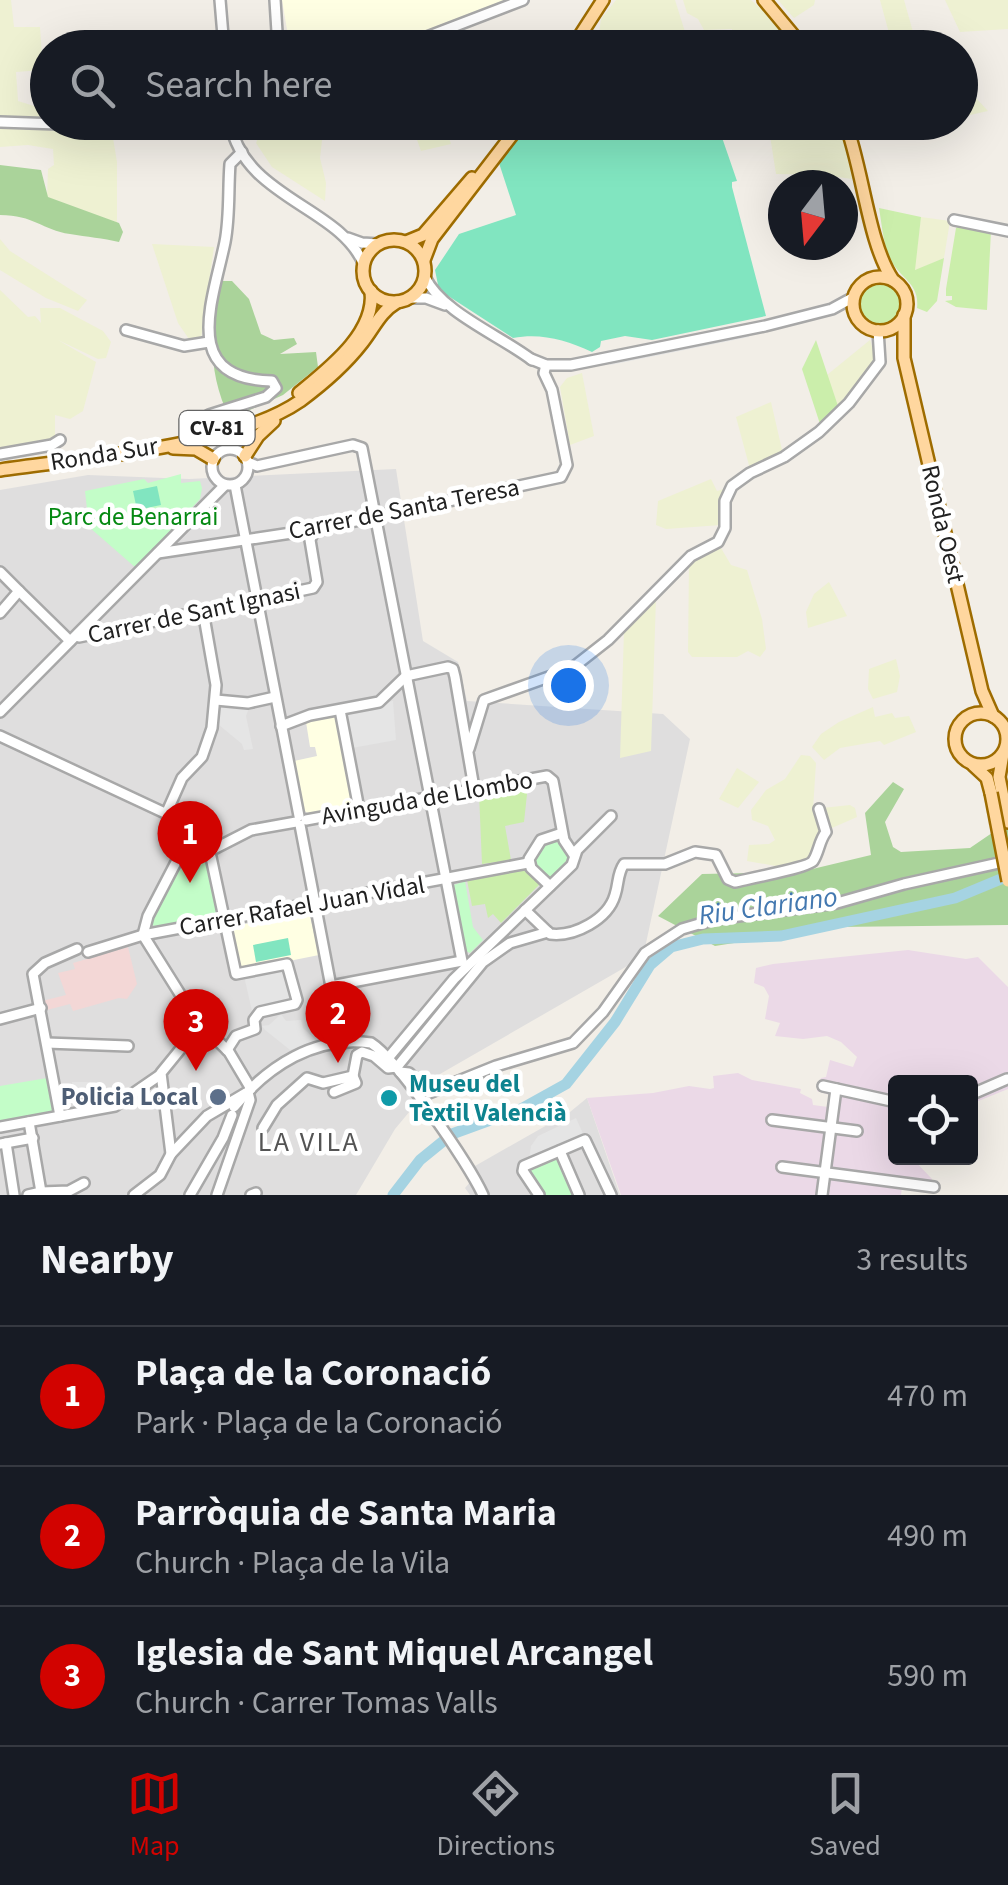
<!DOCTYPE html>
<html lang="en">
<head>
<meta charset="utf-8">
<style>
  body { margin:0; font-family:"Source Sans 3",sans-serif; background:#20242c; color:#f1f3f6 }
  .controls { position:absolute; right:30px; bottom:30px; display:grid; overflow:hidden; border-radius:10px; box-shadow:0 10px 40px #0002 }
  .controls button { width:90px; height:90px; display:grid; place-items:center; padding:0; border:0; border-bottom:2px solid #363941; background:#171b24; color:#f1f3f6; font:50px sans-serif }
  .compass { position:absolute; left:768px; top:170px; width:90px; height:90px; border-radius:50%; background:#171b24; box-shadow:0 10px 40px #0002; rotate:196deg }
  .you { position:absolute; left:568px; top:685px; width:35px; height:35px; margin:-25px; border:8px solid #fff; border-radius:50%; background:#1a73e8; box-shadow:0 0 0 15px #1a73e833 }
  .badge { display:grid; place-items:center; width:65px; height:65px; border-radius:50%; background:#d20300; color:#fff; font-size:32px; font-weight:700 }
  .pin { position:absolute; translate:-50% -82px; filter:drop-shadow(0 2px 5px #0008) }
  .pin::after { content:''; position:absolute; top:52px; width:35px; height:30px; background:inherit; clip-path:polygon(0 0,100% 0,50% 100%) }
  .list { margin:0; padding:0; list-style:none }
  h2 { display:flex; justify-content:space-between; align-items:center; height:130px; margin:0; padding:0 40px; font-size:42px }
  h2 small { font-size:32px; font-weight:400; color:#9ea1a6 }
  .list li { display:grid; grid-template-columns:65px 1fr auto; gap:30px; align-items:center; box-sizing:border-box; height:140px; padding:0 40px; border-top:2px solid #363941 }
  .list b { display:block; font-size:38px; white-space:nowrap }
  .list p { margin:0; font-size:32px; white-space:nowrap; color:#9ea1a6 }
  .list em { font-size:32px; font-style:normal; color:#9ea1a6 }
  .icon { flex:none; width:55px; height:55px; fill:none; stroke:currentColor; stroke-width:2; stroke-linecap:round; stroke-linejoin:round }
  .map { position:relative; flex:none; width:1008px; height:1195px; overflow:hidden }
  .search { position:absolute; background:#171b24; box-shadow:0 10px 40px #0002; left:30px; right:30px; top:30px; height:110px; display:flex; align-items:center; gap:25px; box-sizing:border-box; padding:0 35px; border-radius:55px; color:#9ea1a6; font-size:38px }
  .sheet { height:550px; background:#171b24 }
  nav { display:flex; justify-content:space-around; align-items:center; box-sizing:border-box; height:140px; border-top:2px solid #363941; background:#171b24; font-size:28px; color:#9ea1a6 }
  nav a { display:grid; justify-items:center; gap:5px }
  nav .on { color:#d20300 }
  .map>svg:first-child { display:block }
  .residential { fill:#dfdede }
  .commercial { fill:#f3d7d6 }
  .industrial { fill:#ebd9e7 }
  .education { fill:#ffffe3 }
  .farmland { fill:#eef1d2 }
  .grass { fill:#cbeeab }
  .forest { fill:#aad39a }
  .park { fill:#c3fdc8 }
  .pitch { fill:#81e5c0 }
  .parking { fill:#e5e5e5 }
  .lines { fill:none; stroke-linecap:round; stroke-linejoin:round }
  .river { stroke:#a5d3e2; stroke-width:11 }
  .minor-casing { stroke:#a8a8a8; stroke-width:14 }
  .major-casing { stroke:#9e6c00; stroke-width:16 }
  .minor { stroke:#fff; stroke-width:9 }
  .major { stroke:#ffd79f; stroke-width:11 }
  .major-bridge-casing { stroke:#9e6c00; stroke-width:16; stroke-linecap:butt }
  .major-bridge { stroke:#ffd79f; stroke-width:11 }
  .service-dot { fill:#5c6f8a; stroke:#fff; stroke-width:4 }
  .culture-dot { fill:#0f9aa8; stroke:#fff; stroke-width:4 }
  .labels { text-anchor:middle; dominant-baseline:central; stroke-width:9; stroke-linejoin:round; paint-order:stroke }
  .shield { fill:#fff; stroke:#646464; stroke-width:2.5 }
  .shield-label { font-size:22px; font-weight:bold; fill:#212121 }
  .street-label { font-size:25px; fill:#212121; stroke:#fff }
  .park-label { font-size:25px; fill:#058912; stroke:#fff }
  .culture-label { font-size:25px; font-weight:bold; fill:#0d838f; stroke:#fff; text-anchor:start }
  .service-label { font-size:25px; font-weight:bold; fill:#4e5e75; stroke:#fff; text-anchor:end }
  .water-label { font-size:28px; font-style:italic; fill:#4378b0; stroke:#fff }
  .neighbourhood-label { font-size:28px; letter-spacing:2.5px; fill:#545454; stroke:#fff }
</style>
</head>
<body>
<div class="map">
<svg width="1008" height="1195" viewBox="0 0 1008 1195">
  <rect width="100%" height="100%" fill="#f2eee7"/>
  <g class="residential">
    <polygon points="396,469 423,641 458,662 467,701 663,714 690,739 643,957 440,1074 418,1109 414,1114 410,1111 395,1129 356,1195 0,1195 0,490 88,475 189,479"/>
    <polygon points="587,1098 620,1195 470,1195 465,1188 478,1173 475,1166 570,1112"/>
  </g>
  <polygon class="commercial" points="128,947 137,984 127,999 119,998 73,1011 70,1004 43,1011 42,1001 66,995 58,973 75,969 73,963"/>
  <polygon class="industrial" points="908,950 966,959 978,957 1008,987 1008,1089 971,1104 970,1082 896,1082 896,1158 912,1158 932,1179 929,1190 902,1186 901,1195 621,1195 587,1098 653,1093 689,1086 710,1089 714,1088 713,1076 738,1073 752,1080 801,1089 800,1093 812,1099 813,1105 828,1107 830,1095 817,1091 821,1078 826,1077 830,1060 853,1067 857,1057 841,1042 827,1036 803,1039 775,1036 780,1023 765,1019 769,996 764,987 754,983 756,968 773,964"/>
  <g class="education">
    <polygon points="282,0 505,0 398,41 325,48 290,47"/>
    <polygon points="337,716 353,802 351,805 308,813 304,811 294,761 317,756 315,747 310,747 306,722"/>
    <polygon points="309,912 319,955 239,971 231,929 234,926"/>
  </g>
  <g class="farmland">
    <polygon points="0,0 11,0 14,27 40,27 43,70 16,72 18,101 47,110 47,118 0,118"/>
    <polygon points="616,0 675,0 686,35 627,47 598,47 601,41 599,33 601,19"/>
    <polygon points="683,0 751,0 777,23 783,47 734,47 732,29 704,30 698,19 687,13"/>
    <polygon points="778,0 815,0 814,5 794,18"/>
    <polygon points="880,0 904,0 913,32 889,33"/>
    <polygon points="945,0 1008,0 1008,29 960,32"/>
    <polygon points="967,70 976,98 988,111 961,117 961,71"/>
    <polygon points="265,123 324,123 320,158 326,183 325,201 272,167 256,143"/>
    <polygon points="411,123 444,123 451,144 421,151"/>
    <polygon points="768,123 839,123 858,180 825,175 776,174"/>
    <polygon points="0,127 112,132 117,162 117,223 47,197 48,169 54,165 53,149 28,145 0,147"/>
    <polygon points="921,217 950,221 944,258 914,271"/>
    <polygon points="0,239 10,251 87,300 78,311 46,298 0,270"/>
    <polygon points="152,244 214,247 201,339 198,342 189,339 178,323"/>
    <polygon points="0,290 28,317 35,316 41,323 40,308 60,308 103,331 111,342 106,358 98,359 58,340 96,362 83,411 70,419 55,415 55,443 0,452"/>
    <polygon points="870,340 877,363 839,409 827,375"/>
    <polygon points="582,373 594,436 570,445 560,387 567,378"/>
    <polygon points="771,402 783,454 750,469 736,417"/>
    <polygon points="711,479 717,491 724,489 720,501 721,525 666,529 656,525 658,501"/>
    <polygon points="721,548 731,565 747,570 762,619 766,649 760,657 748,651 737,657 692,657 688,652 689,563"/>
    <polygon points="829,582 847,616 808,628 806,612 814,594"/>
    <polygon points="656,598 651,751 620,758 624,631"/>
    <polygon points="896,659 900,676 897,692 873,699 868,689 869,669"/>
    <polygon points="873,707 875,717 892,713 895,718 909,716 916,732 884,745 880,741 840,748 824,760 812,747 821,734 839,722"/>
    <polygon points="801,755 810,756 816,763 813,809 850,805 855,808 857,817 825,831 808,863 776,866 747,861 749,845 769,844 775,840 768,826 752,820 751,810 766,790 785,779"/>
    <polygon points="737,768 759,782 738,808 719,799"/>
  </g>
  <g class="grass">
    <path d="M 879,208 L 921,217 L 915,270 L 944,258 L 937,301 L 927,312 L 917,308 C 920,282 899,279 890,258 C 883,243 882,225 879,208 Z"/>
    <polygon points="960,225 991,231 987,310 956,307 945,301 952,300 952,296 946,296 946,289 956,228"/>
    <circle cx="880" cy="304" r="22"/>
    <polygon points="816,340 839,409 821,427 802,369"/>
    <polygon points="528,785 524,822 505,826 511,860 482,864 479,793"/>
    <polygon points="527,870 541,883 501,923 493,914 488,918 485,904 472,906 467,880"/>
  </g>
  <g class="forest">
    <path d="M 0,165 L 41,170 L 48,197 L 119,223 L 123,232 L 119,242 C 103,238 87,237 70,234 C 42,230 34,215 0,215 Z"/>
    <path d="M 219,281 L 232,281 L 249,299 L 261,334 L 274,340 L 294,338 L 297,344 L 280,354 L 316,352 L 318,367 L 283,395 L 230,419 C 207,372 210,330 219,281 Z"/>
    <polygon points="893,782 904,789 885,822 893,847 901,852 970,848 1008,822 1008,925 836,927 715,946 658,916 702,874 800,872 871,855 865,813"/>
  </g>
  <g class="park">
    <polygon points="181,474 181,483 200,481 202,488 200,499 136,568 89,527 85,491 144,479 148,483"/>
    <polygon points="555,839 569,858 549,880 533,864 541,847"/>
    <polygon points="190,850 206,858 218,918 157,928 151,924 151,917 186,851"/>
    <polygon points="465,881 473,927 483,940 470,953 463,950 451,886"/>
    <polygon points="47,1078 56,1109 53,1114 0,1124 0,1086"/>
    <polygon points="557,1156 575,1195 542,1195 528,1172 533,1165"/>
  </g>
  <g class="pitch">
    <path d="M 527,123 L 717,123 L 737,181 L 732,182 L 732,187 L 766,316 L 652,340 L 625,336 L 601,341 L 600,347 L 592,352 C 565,340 542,333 513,338 L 439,290 L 435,270 L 459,234 L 516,215 L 499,163 Z"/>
    <polygon points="157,486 161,505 137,510 133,491"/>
    <polygon points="288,938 291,955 256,962 253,945"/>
  </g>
  <g class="parking">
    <polygon points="748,332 749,337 610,365 609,360"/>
    <polygon points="393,701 396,740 352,748 346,712"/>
    <polygon points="225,706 249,708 246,716 253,749 244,750 242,744 219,725 218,710"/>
    <polygon points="286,967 294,1001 252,1011 244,976"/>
    <polygon points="281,1014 286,1021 301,1020 303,1028 317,1041 290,1050 265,1030 262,1026 269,1025"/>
    <polygon points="72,1082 91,1082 89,1090 93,1109 75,1112"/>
    <polygon points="576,1118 585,1138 529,1159 531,1146 538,1136"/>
  </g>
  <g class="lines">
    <polyline class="river" points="393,1195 420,1160 452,1134 521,1109 566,1084 615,1022 650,965 671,947 703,939 781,936 955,898 1008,876"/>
    <defs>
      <g id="minor">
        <polyline points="220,0 224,48"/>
        <polyline points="275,0 278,48"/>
        <polyline points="398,48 523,0"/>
        <polyline points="0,122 231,130"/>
        <path d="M 230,122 C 244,199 340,206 364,265"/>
        <polyline points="954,220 1008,231"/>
        <polyline points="348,238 362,243 379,244"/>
        <path d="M 425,277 C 441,312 501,336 532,360"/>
        <polyline points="410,298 426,298 445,305"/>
        <polyline points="126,330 184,346 209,342"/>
        <polyline points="531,359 546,365 571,365 765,326 832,309 854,297"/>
        <path d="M 209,415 L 266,397 L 276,388 L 272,381 C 179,379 213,301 225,242 C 230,216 228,190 230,164 L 242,152"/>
        <circle cx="230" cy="467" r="18"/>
        <polyline points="0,454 52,445 60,440"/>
        <polyline points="248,462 257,466 353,445 362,448 462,961"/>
        <polyline points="235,485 299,816"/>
        <polyline points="158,553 318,529 561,477 567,465 552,390 544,373 546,365"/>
        <polyline points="0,572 19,591 0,613"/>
        <polyline points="19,591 70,641"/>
        <polyline points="79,637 313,588 317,582 310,540 315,529"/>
        <polyline points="216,700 248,703 275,697"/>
        <polyline points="340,710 359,809"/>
        <polyline points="0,712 225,485"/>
        <polyline points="281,726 310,715 379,702 406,676 448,667 453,669 455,677 474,788"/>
        <polyline points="0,736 182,821 196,836 202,850"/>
        <polyline points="469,749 484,700 571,669 608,640 691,556 718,542 725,528 725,501 732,486 750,473 784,457 819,432 849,403 880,362 878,330"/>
        <polyline points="166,814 182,778 202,757 212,728 216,685 203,611"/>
        <polyline points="306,820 547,776 553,781 564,840 574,855"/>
        <polyline points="300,825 342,1044"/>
        <polyline points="185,845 208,852 211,857 236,974 287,964 297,1000 295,1004 260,1012 254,1020 255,1029 236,1036 227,1050"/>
        <polyline points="208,852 251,830 296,822"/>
        <polyline points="550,886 531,868 529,859 541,840 562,833"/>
        <path d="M 525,910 L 550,934 C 575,937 608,919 615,895 C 619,883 617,874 624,864 L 665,864 L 695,852 L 716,855 L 728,879 L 735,882 C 748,879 809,867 813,861 C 819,852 819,841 826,832 L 819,809"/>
        <polyline points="143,935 195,1018 229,1052 251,1089"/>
        <polyline points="143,935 148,916 186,843"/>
        <polyline points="88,952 143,935 528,863"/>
        <polyline points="331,986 462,961"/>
        <polyline points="0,1019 41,1008"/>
        <polyline points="47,1043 128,1046"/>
        <polyline points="389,1057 454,979 572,865 577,850 611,816"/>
        <polyline points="400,1072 409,1073 429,1093 496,1066 573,1043 603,1012 645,953 682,929 716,919 837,903 904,884 1008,861"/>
        <polyline points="353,1076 357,1055 362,1052 374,1056 388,1068 397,1067 483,962 510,943 548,932"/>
        <polyline points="823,1086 896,1102"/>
        <polyline points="970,1095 1007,1079"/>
        <path d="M 234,1107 C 268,1066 315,1035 371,1043 C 398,1060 469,1164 483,1195"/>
        <polyline points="60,1116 33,974 45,963 77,949"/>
        <polyline points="772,1120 857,1131"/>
        <polyline points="0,1127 115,1106 160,1075"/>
        <polyline points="263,1128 277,1105 307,1078 323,1083 353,1076 356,1083 334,1092"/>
        <polyline points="6,1143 14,1195"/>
        <polyline points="0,1144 33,1138"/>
        <polyline points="560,1151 579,1195"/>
        <polyline points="171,1154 161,1073 214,1008 207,1000"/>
        <polyline points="782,1167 934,1187"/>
        <polyline points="41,1192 69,1191 84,1183"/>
        <polyline points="28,1195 41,1192 29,1122"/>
        <polyline points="134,1195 160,1175 171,1154 207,1116 246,1093"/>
        <polyline points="190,1195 223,1138 232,1115"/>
        <polyline points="217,1195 250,1100 248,1092"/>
        <polyline points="251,1195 256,1193"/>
        <polyline points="539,1195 523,1171 524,1166 585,1140 611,1195"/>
        <polyline points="822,1195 836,1089"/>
      </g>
      <g id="major">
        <polyline points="764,0 804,48"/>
        <polyline points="572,48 603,0"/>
        <path d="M 845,122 C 863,169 868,243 893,280"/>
        <circle cx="394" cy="271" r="31"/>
        <polyline points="406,242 423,235 472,178"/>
        <polyline points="424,260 432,239 522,122"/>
        <circle cx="880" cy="304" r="27"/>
        <polyline points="904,315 904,358 982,691 993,716"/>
        <path d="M 299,393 C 328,369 376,333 371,291"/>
        <polyline points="173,448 196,449 213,459"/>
        <polyline points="245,456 258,436 274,421"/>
        <path d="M 0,470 C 82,458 234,447 300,401 C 323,384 345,365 362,343 C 374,328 380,312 397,302"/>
        <circle cx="981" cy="739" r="26"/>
        <polyline points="1003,754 999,777 1008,822"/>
        <polyline points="973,765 987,778 991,793"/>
      </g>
    </defs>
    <use href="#minor" class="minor-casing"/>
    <use href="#major" class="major-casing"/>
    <use href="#minor" class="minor"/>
    <use href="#major" class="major"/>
    <defs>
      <polyline id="major-bridge" points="991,793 1008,881"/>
    </defs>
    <use href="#major-bridge" class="major-bridge-casing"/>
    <use href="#major-bridge" class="major-bridge"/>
  </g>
  <circle class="service-dot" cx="218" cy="1097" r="10"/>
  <circle class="culture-dot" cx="389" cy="1098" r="10"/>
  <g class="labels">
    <rect class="shield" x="179.5" y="411" width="75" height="34" rx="8"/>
    <g class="shield-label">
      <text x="217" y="428">CV-81</text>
    </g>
    <g class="street-label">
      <text transform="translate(104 454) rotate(-9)">Ronda Sur</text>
      <text transform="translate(404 509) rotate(-11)">Carrer de Santa Teresa</text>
      <text transform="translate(943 524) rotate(77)">Ronda Oest</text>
      <text transform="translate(194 613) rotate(-12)">Carrer de Sant Ignasi</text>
      <text transform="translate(427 798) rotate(-10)">Avinguda de Llombo</text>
      <text transform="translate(302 906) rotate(-10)">Carrer Rafael Juan Vidal</text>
    </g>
    <g class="park-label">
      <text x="133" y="517">Parc de Benarrai</text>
    </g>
    <g class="culture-label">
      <text x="409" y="1084">Museu del<tspan x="409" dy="29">Tèxtil Valencià</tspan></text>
    </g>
    <g class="service-label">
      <text x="198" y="1097">Policia Local</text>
    </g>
    <g class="water-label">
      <text transform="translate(768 906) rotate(-8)">Riu Clariano</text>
    </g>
    <g class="neighbourhood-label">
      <text x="309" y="1142">LA VILA</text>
    </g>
  </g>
</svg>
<div class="controls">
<button><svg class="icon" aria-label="locate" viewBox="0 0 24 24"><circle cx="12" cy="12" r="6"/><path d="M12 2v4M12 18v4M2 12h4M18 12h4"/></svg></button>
</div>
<svg class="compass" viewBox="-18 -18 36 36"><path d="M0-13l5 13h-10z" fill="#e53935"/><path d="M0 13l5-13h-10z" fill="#9ea1a6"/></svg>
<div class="you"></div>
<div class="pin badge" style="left:190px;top:883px">1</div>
<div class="pin badge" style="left:338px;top:1063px">2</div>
<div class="pin badge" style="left:196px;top:1071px">3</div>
<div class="search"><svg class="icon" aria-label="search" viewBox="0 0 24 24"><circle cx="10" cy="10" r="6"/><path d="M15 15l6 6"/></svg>Search here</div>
</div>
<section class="sheet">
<h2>Nearby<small>3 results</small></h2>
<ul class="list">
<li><span class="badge">1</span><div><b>Plaça de la Coronació</b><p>Park · Plaça de la Coronació</p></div><em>470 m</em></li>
<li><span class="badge">2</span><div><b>Parròquia de Santa Maria</b><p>Church · Plaça de la Vila</p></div><em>490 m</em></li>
<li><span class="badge">3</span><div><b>Iglesia de Sant Miquel Arcangel</b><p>Church · Carrer Tomas Valls</p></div><em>590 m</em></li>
</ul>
</section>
<nav>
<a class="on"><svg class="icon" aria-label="map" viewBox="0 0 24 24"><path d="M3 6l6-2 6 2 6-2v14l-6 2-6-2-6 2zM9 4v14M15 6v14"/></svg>Map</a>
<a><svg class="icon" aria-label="directions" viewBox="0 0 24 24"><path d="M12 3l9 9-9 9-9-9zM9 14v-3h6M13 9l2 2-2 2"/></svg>Directions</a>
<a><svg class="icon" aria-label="saved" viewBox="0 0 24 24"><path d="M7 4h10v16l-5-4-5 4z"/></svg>Saved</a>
</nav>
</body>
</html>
